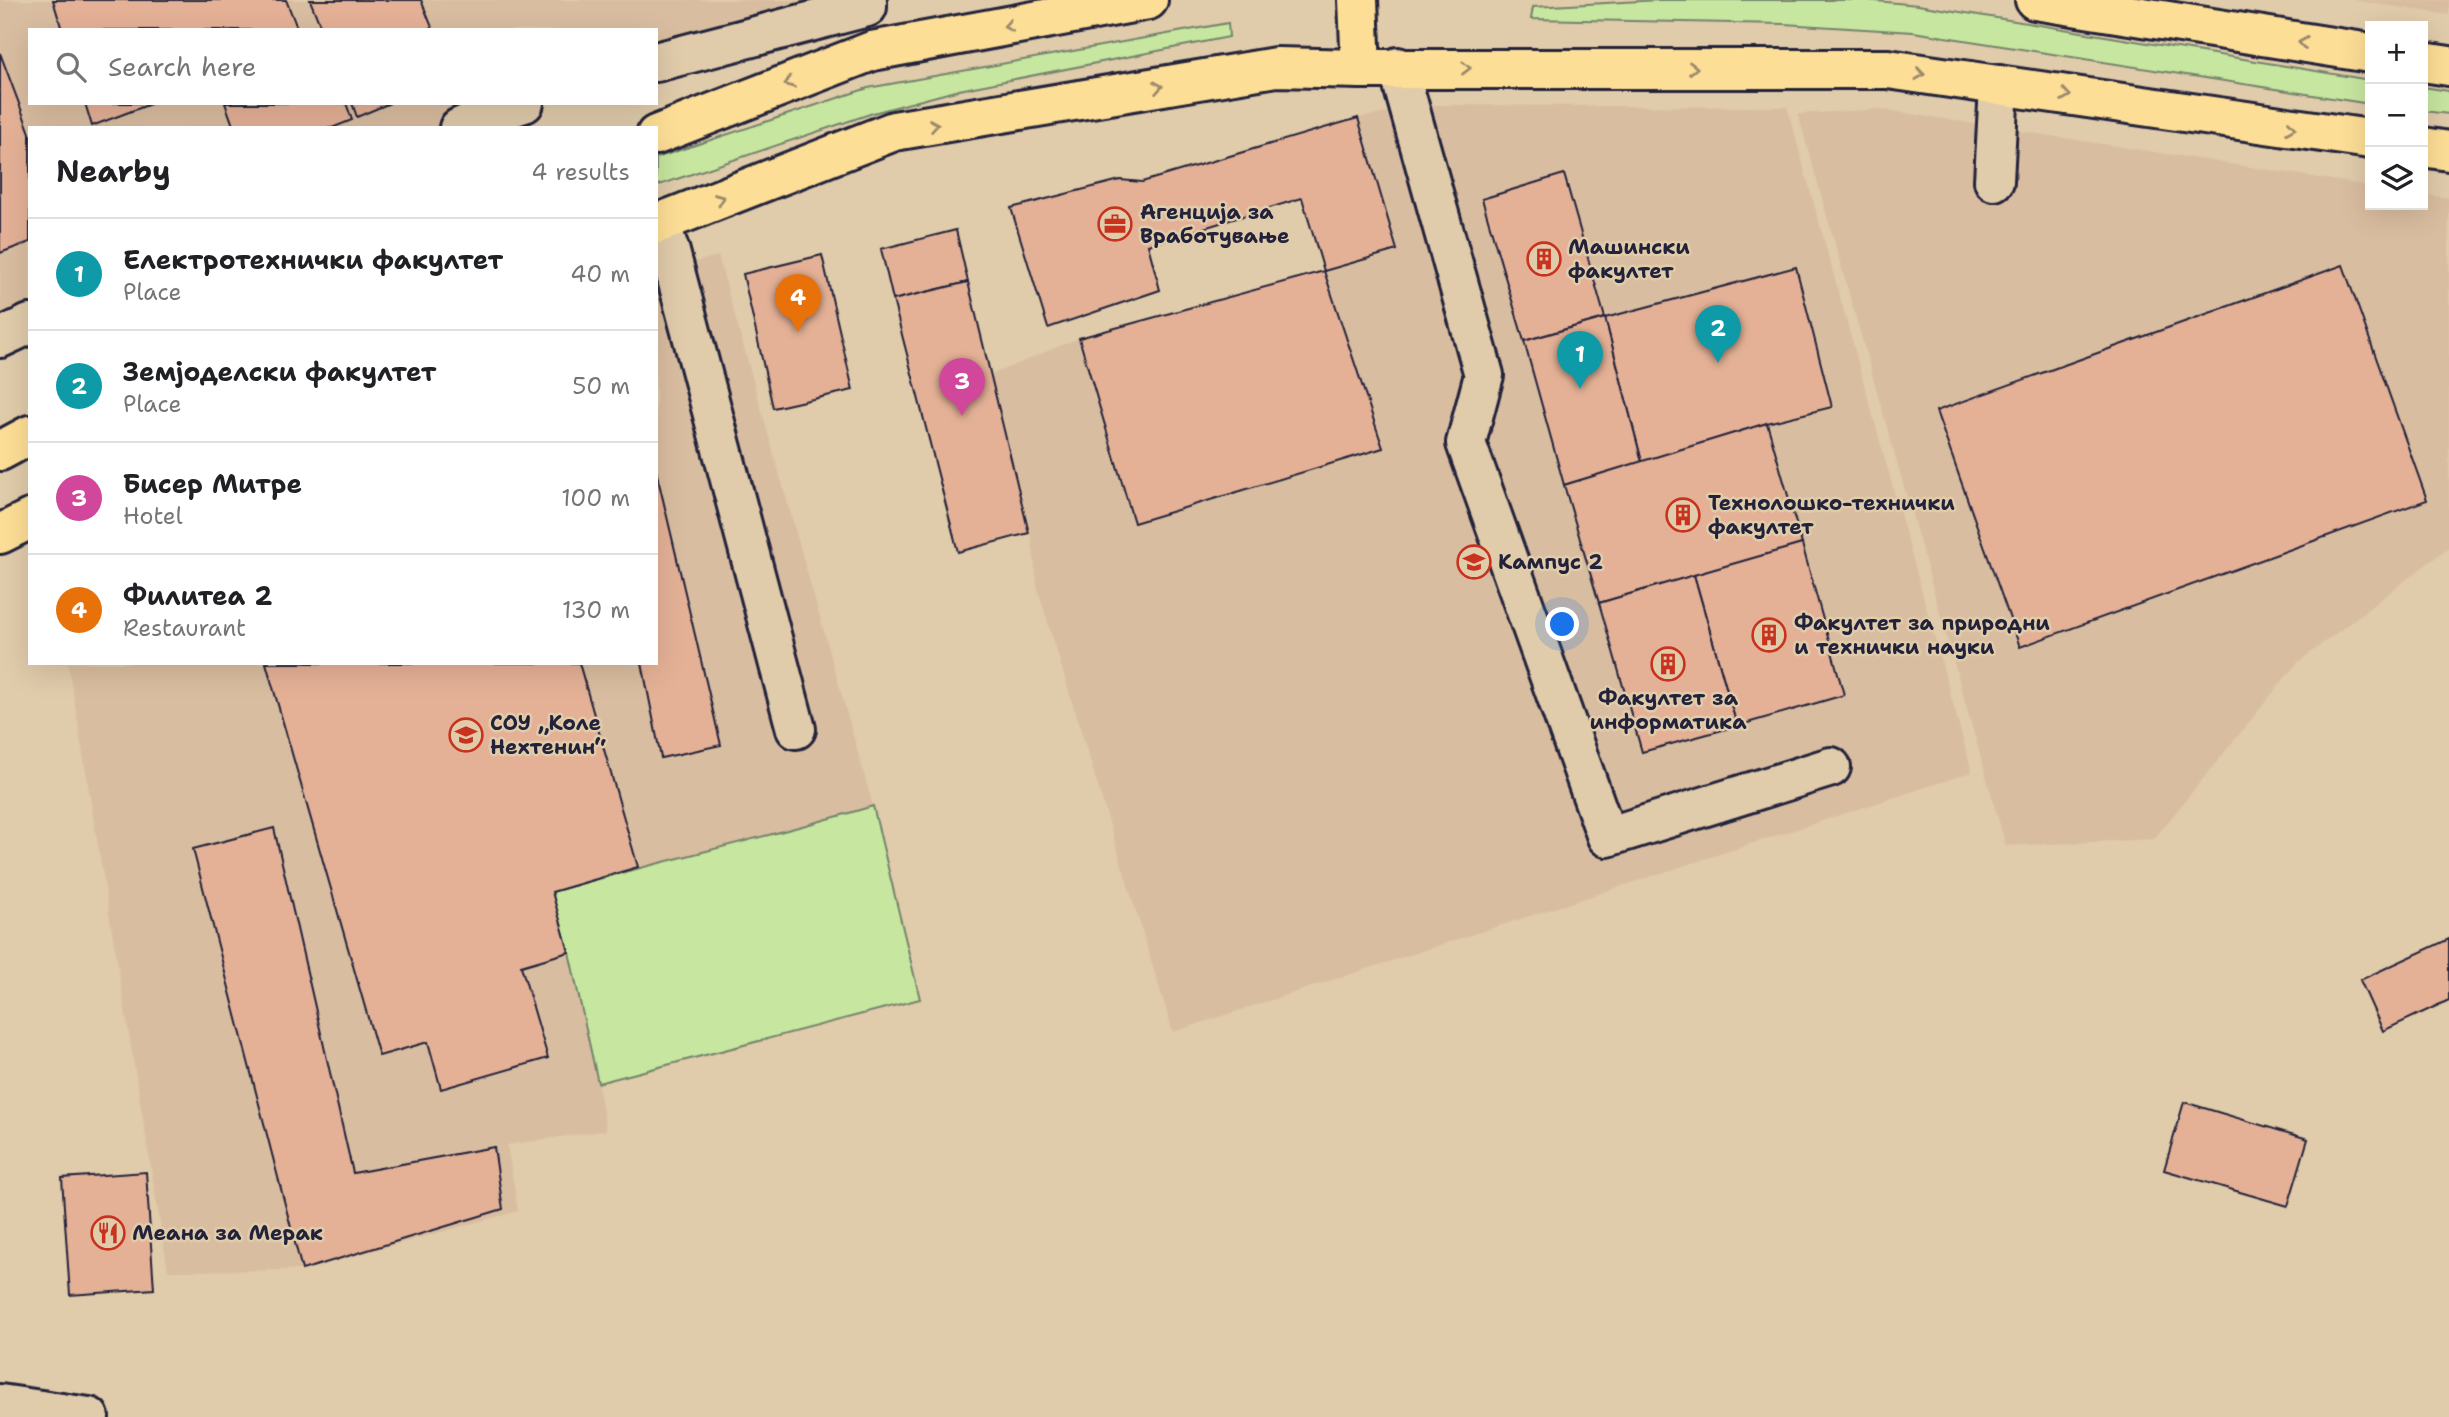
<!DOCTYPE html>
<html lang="en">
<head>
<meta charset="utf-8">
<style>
  body { margin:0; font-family:"Shantell Sans",sans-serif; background:#f6f6f6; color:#202124 }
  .controls { position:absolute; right:21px; top:21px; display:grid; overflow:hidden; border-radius:0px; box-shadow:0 7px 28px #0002 }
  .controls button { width:63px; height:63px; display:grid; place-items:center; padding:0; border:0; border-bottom:2px solid #e0e0e0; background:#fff; color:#202124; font:35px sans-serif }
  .you { position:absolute; left:1563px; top:625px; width:24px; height:24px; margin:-18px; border:5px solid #fff; border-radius:50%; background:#1a73e8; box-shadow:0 0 0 10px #1a73e833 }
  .badge { display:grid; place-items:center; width:46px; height:46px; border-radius:50%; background:#c8321e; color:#fff; font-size:23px; font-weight:700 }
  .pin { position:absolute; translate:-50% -58px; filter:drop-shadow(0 2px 4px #0008) }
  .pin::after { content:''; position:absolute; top:37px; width:24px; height:21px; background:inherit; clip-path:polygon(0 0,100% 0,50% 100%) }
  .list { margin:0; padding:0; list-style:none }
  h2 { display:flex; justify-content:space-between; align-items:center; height:91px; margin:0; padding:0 28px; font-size:30px }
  h2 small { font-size:23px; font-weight:400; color:#757577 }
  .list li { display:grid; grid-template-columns:46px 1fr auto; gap:21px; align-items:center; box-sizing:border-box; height:112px; padding:0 28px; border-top:2px solid #e0e0e0 }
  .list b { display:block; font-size:26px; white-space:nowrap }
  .list p { margin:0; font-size:23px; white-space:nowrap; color:#757577 }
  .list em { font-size:23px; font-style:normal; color:#757577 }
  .icon { flex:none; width:38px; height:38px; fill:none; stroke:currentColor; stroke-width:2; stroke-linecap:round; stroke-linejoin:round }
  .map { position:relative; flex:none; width:2449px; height:1417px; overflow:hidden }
  .search { position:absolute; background:#fff; box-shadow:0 7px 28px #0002; left:28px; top:28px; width:630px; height:77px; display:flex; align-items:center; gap:18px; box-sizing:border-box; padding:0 24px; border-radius:0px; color:#757577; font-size:26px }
  .panel { position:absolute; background:#fff; box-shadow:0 7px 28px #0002; left:28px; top:126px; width:630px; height:539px; border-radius:0px }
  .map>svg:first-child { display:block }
  .built { fill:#d9bda0 }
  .green { fill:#c7e69f; stroke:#74846d; stroke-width:2 }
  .building { fill:#e4b196; stroke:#22223b; stroke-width:2 }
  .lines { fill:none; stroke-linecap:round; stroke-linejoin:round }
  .minor-casing { stroke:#22223b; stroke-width:44 }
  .major-casing { stroke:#22223b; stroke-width:44 }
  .minor { stroke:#e0cbaa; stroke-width:38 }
  .major { stroke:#fdde96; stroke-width:38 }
  .oneway { stroke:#9a896d }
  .labels { text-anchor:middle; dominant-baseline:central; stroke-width:5; stroke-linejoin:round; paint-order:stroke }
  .poi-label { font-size:21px; font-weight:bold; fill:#22223b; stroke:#e0cbaa; text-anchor:start }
</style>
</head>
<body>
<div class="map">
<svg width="2449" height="1417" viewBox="0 0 2449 1417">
  <rect width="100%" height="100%" fill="#e0cbaa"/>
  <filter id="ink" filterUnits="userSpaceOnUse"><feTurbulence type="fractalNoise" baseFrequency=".0143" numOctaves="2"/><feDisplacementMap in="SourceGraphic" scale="14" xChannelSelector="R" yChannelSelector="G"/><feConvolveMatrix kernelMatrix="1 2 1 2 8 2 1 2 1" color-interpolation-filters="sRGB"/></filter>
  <g filter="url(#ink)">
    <g class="built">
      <polygon points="0,0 855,0 656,44 656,30 30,30 30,103 503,103 445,128 30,128 30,332 0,348"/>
      <polygon points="2352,0 2449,0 2449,15"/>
      <polygon points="1435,105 1787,107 1972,772 1173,1032 1038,590 1031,534 991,375 1079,338 1396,250 1358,118"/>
      <polygon points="1880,109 2370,186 2370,205 2423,205 2423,194 2449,198 2449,547 2297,663 2154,839 2006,846 1798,114"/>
      <polygon points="718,256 873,806 920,999 598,1083 606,1130 507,1145 518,1211 302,1270 168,1271 68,663 656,663 656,272"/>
    </g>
    <g class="green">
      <polygon points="1660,0 1865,0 1918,5 2370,80 2370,104 1913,32 1784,24 1531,19 1533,7"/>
      <polygon points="1228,23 1229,37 959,90 873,113 656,186 656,158 868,88"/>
      <polygon points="2423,87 2449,91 2449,114 2423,111"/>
      <path d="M 873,806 L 920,999 L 598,1083 L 569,952 L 552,892 C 659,861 767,838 873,806 Z"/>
    </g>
    <g class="building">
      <polygon points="53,0 286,0 298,30 62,30"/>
      <polygon points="310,0 421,0 433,30 322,30"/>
      <polygon points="0,53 30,133 30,242 0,253"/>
      <polygon points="85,103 153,103 92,126"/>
      <polygon points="225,103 346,103 352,120 332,128 234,128"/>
      <polygon points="352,103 390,103 357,117"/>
      <polygon points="1358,118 1397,250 1324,271 1302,198 1148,245 1160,290 1048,328 1011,208 1120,180 1142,182"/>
      <polygon points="1564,174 1605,318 1524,341 1482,199"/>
      <polygon points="956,230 968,282 893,300 881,249"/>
      <polygon points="822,255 853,390 773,408 743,274"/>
      <polygon points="2343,265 2427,500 2020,647 1936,411"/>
      <polygon points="1796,267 1832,407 1767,423 1642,462 1605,318"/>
      <polygon points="1324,271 1383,448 1134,523 1079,338"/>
      <polygon points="968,282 1029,533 958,552 893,300"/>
      <polygon points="1605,318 1642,462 1564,485 1524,341"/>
      <polygon points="1767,423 1802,544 1599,603 1564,485"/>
      <polygon points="656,470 721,745 661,758 642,663 656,663"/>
      <polygon points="1802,544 1844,695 1737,726 1694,575"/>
      <polygon points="1694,575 1737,726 1642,752 1599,603"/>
      <polygon points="266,663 579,663 638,867 552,892 569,952 521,966 548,1058 441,1089 428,1042 379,1056"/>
      <polygon points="274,828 353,1173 494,1147 503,1209 302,1270 193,849"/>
      <polygon points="2449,939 2449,1000 2383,1031 2360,980"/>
      <polygon points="2184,1102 2308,1139 2288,1206 2164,1170"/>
      <polygon points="146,1172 154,1289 70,1295 62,1178"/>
    </g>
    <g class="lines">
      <defs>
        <g id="minor">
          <polyline points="656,62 867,7 867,0"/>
          <polyline points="1398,67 1484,375 1466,443 1607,837 1831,767"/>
          <polyline points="459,128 487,115 524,103"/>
          <polyline points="1994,181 1999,85"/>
          <polyline points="660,223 670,252 796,729"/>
          <polyline points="0,338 30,324"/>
          <polyline points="0,1404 89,1417"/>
        </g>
        <g id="major">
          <polyline points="1358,0 1361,69"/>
          <polyline points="2035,0 2370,53"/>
          <polyline points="2423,62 2449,66"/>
          <polyline points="656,135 872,51 1148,0"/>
          <polyline points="2423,147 2449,151"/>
          <polyline points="656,224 894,131 1276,67 1361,69 1888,69 2370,139"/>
          <polyline points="0,451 30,435"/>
          <polyline points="0,534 30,519"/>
        </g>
      </defs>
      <use href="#minor" class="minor-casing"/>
      <use href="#major" class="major-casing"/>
      <use href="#minor" class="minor"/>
      <use href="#major" class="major"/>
    </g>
    <defs><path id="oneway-chevron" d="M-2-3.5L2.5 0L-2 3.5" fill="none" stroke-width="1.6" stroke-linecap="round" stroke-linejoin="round" transform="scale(1.75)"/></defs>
    <g class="oneway">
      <use href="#oneway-chevron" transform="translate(1008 26) rotate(169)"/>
      <use href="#oneway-chevron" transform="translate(2303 43) rotate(-171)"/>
      <use href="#oneway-chevron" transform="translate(1466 68)"/>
      <use href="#oneway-chevron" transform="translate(1693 68)"/>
      <use href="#oneway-chevron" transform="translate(1920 74) rotate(8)"/>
      <use href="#oneway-chevron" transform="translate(789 83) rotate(159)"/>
      <use href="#oneway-chevron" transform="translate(1158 87) rotate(-10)"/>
      <use href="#oneway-chevron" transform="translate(2066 95) rotate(8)"/>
      <use href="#oneway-chevron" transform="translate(934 125) rotate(-10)"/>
      <use href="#oneway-chevron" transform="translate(2291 128) rotate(8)"/>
      <use href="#oneway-chevron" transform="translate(720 199) rotate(-21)"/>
    </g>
  </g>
  <defs>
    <symbol id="office-ring" viewBox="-11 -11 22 22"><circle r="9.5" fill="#e0cbaa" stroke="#c8321e" stroke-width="1.5"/><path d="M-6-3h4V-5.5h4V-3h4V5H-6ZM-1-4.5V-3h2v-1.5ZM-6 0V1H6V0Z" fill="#c8321e"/></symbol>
    <symbol id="building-ring" viewBox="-11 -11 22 22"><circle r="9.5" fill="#e0cbaa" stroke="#c8321e" stroke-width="1.5"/><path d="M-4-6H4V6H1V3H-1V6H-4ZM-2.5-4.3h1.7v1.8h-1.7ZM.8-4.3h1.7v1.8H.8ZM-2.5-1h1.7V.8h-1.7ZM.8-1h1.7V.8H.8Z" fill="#c8321e"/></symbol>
    <symbol id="university-ring" viewBox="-11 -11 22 22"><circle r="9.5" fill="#e0cbaa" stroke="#c8321e" stroke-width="1.5"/><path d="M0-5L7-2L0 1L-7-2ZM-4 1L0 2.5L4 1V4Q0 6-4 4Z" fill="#c8321e"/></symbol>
    <symbol id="school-ring" viewBox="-11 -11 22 22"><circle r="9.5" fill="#e0cbaa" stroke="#c8321e" stroke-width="1.5"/><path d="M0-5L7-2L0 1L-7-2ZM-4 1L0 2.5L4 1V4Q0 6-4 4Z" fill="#c8321e"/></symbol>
    <symbol id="restaurant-ring" viewBox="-11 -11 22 22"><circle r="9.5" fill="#e0cbaa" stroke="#c8321e" stroke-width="1.5"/><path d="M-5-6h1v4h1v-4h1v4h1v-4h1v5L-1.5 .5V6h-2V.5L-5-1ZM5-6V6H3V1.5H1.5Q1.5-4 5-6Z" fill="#c8321e"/></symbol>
  </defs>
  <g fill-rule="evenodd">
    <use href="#office-ring" x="1096" y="205" width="38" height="38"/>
    <use href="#building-ring" x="1525" y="240" width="38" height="38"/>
    <use href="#building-ring" x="1664" y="496" width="38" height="38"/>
    <use href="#university-ring" x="1455" y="543" width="38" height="38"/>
    <use href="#building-ring" x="1750" y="616" width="38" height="38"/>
    <use href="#building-ring" x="1649" y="645" width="38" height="38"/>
    <use href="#school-ring" x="447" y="716" width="38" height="38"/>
    <use href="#restaurant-ring" x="89" y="1214" width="38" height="38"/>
  </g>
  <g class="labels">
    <g class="poi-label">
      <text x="1140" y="212">Агенција за<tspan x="1140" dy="24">Вработување</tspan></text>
      <text x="1568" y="247">Машински<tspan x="1568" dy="24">факултет</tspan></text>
      <text x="1708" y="503">Технолошко-технички<tspan x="1708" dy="24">факултет</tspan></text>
      <text x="1498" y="562">Кампус 2</text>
      <text x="1794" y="623">Факултет за природни<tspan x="1794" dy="24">и технички науки</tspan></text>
      <text x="1668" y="698" text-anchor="middle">Факултет за<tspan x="1668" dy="24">информатика</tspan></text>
      <text x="490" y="723">СОУ „Коле<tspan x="490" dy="24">Нехтенин“</tspan></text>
      <text x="132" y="1233">Меана за Мерак</text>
    </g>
  </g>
</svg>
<div class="controls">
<button>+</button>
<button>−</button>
<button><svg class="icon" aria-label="layers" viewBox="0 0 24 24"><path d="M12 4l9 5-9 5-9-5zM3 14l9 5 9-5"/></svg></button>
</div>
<div class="you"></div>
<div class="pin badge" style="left:1580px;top:389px;background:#0f9aa8">1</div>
<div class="pin badge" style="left:1718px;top:363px;background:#0f9aa8">2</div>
<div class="pin badge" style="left:962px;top:416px;background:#d1479c">3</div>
<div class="pin badge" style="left:798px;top:332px;background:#e8710a">4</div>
<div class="search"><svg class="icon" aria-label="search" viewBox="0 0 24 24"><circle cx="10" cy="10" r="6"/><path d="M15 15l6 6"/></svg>Search here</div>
<section class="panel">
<h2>Nearby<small>4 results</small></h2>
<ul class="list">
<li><span class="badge" style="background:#0f9aa8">1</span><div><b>Електротехнички факултет</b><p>Place</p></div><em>40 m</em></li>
<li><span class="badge" style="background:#0f9aa8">2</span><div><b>Земјоделски факултет</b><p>Place</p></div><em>50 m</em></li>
<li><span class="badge" style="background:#d1479c">3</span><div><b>Бисер Митре</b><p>Hotel</p></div><em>100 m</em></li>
<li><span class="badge" style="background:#e8710a">4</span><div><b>Филитеа 2</b><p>Restaurant</p></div><em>130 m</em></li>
</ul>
</section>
</div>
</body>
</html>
